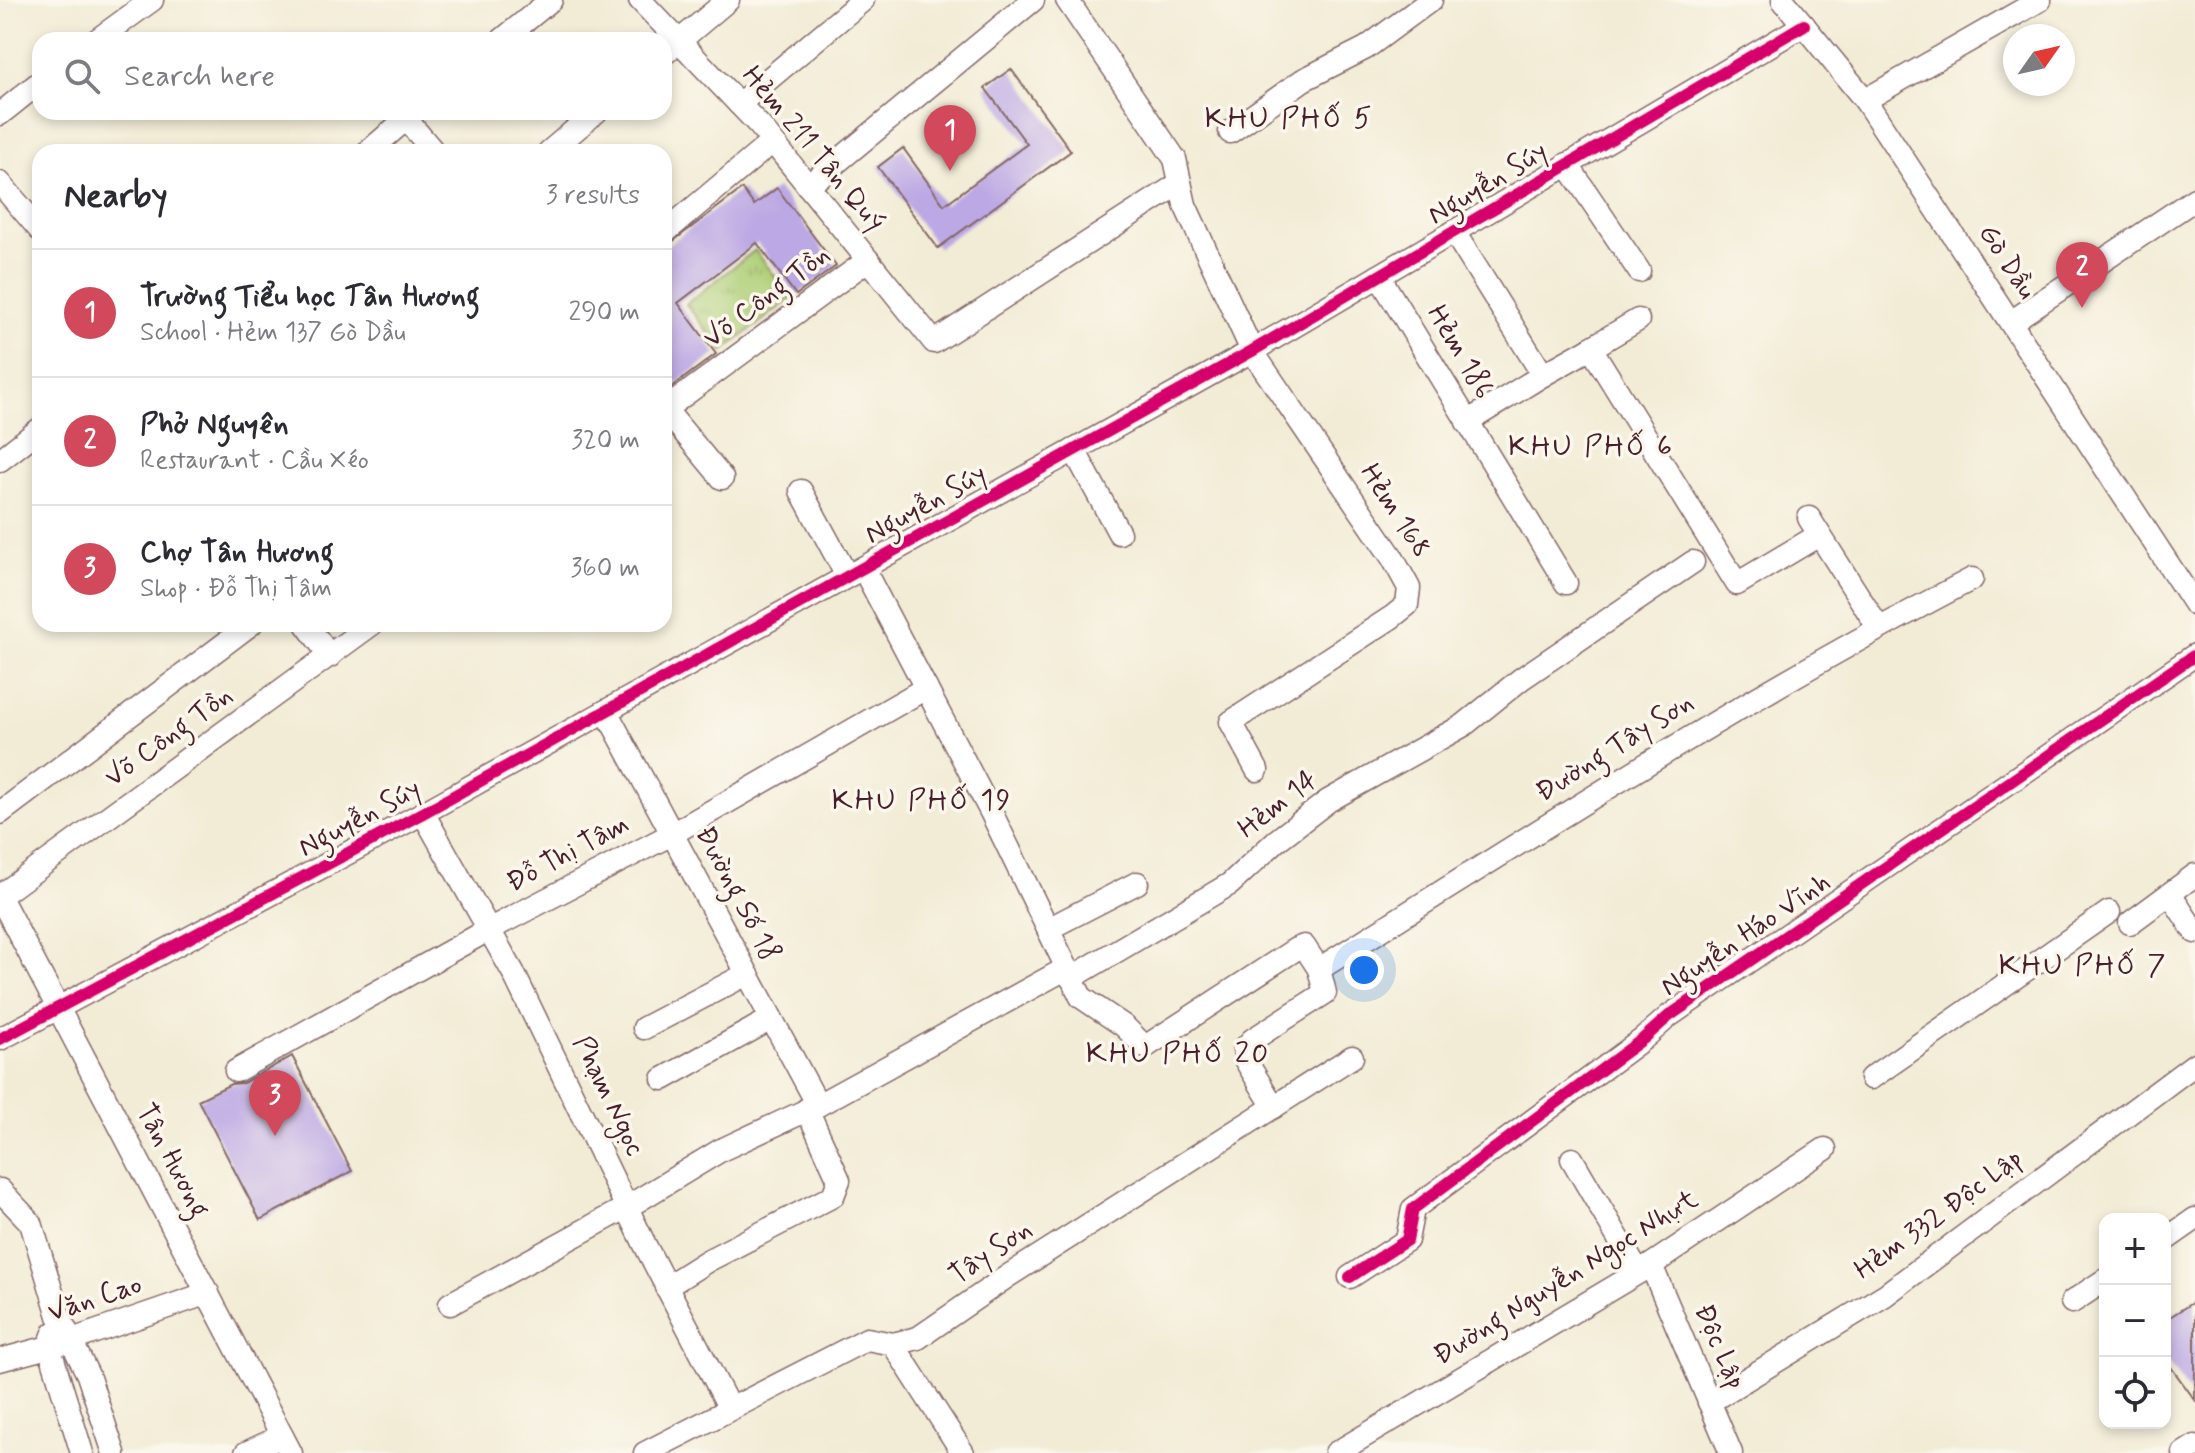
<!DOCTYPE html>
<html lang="en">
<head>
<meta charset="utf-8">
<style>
  body { margin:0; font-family:Mynerve,sans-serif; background:#f7f7f7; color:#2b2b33 }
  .controls { position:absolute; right:24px; bottom:24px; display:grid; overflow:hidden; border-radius:16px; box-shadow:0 4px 12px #0003 }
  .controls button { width:72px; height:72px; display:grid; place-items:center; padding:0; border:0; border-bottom:2px solid #e1e1e2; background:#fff; color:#2b2b33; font:40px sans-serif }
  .compass { position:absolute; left:2003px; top:24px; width:72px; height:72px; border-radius:50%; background:#fff; box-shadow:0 4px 12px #0003; rotate:56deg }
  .you { position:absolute; left:1364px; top:970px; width:28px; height:28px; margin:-20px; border:6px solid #fff; border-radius:50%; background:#1a73e8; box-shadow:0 0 0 12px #1a73e833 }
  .badge { display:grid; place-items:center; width:52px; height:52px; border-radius:50%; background:#d1495b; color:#fff; font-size:26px; font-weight:700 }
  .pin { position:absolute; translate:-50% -66px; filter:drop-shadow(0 2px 4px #0008) }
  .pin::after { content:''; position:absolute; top:42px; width:28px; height:24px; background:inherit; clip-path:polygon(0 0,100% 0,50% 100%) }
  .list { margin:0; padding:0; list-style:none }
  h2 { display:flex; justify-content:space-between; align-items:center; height:104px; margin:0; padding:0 32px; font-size:34px }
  h2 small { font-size:26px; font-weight:400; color:#7c7c81 }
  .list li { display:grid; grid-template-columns:52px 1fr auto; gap:24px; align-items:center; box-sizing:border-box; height:128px; padding:0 32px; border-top:2px solid #e1e1e2 }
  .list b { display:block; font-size:30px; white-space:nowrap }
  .list p { margin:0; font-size:26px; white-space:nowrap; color:#7c7c81 }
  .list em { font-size:26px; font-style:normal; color:#7c7c81 }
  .icon { flex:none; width:44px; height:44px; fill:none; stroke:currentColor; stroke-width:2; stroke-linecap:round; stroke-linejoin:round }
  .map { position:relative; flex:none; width:2195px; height:1453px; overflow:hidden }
  .search { position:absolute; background:#fff; box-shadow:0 4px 12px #0003; left:32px; top:32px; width:640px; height:88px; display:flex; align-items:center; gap:20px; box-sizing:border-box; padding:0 28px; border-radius:24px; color:#7c7c81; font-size:30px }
  .panel { position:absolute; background:#fff; box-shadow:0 4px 12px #0003; left:32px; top:144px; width:640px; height:488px; border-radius:24px }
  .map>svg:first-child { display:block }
  .grass { fill:url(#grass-tufts); stroke:#7c7751; stroke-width:2 }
  .building { fill:#bca8e4 }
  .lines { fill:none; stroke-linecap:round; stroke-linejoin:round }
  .minor-casing { stroke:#856767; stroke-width:25 }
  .minor { stroke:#fff; stroke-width:22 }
  .cycleway-casing { stroke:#fbf7ec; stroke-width:17 }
  .cycleway { stroke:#d6006c; stroke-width:12 }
  .labels { text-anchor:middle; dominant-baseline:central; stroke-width:7; stroke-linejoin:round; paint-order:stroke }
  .street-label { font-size:28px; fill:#4a1f2b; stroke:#fbf7ec }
  .neighbourhood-label { font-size:30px; letter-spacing:2px; fill:#4a1f2b; stroke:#fbf7ec }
</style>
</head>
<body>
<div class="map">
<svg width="2195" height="1453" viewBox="0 0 2195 1453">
  <defs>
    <pattern id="grass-tufts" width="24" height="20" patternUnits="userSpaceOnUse" patternTransform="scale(2)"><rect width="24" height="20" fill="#afcf77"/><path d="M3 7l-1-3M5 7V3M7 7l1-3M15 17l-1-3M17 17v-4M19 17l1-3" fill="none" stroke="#98b167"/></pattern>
  </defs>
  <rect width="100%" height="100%" fill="#fbf7ec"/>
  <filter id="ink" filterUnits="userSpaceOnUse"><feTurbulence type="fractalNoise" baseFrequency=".0125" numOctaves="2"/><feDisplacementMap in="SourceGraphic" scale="16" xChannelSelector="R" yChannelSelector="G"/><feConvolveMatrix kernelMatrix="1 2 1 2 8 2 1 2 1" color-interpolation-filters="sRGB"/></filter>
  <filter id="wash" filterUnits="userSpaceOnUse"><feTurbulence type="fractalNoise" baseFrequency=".006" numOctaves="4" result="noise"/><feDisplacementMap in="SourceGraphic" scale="32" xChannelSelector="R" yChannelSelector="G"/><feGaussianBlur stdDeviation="1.8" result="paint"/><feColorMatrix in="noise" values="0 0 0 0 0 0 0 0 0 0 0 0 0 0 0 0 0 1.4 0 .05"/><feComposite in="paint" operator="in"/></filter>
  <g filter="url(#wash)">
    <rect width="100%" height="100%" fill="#f2ecd6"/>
    <polygon class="grass" points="755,250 792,298 723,351 686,304"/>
    <g id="blocks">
      <g class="building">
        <polygon points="1011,69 1071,151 938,248 878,167 903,148 944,205 1027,144 985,88"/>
        <polygon points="777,188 836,266 796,295 757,243 678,303 716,354 669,389 664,382 664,248 742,189 754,205"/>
        <polygon points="292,1056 352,1171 260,1220 198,1100 231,1084 243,1083"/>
        <polygon points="2195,1301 2195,1400 2165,1359 2165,1320"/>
      </g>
    </g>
  </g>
  <g filter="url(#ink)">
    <use href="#blocks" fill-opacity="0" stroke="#856767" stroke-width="2"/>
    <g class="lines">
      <defs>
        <g id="minor">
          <polyline points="640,0 760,126 934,342 1180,183"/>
          <polyline points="1067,0 1175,159 1185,205 1252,351 1392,557 1409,588 1407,605 1392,617 1231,722 1257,770"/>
          <polyline points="1783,0 1865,100 2195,605"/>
          <polyline points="97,40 152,0"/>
          <polyline points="502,40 551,0"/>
          <polyline points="664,54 728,0"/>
          <polyline points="1865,100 2040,0"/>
          <polyline points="739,104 863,0"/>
          <polyline points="0,114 40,82"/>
          <polyline points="406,119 434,152"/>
          <polyline points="1230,132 1303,80 1366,48 1431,0"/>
          <polyline points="368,152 414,112"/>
          <polyline points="549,152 596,112"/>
          <polyline points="1567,164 1639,271"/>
          <polyline points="0,183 40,230"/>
          <polyline points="808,186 1033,0"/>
          <polyline points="1454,232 1543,375 1591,348 1737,584 1819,535"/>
          <polyline points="664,233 772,142"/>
          <polyline points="1379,276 1566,583"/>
          <polyline points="2011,322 2195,199"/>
          <polyline points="1591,348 1638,320"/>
          <polyline points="664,408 722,478"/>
          <polyline points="664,410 868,260"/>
          <polyline points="1467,422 1543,375"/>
          <polyline points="1074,450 1119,533"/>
          <polyline points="0,460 40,429"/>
          <polyline points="801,491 847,576"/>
          <polyline points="1809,518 1878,627"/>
          <polyline points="863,568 992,814 1081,997 1124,1026 1145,1047 1296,949 1304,946 1319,969"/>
          <polyline points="306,624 330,656"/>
          <polyline points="606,711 818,1105"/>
          <polyline points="0,813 251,624"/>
          <polyline points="423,813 513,972 645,1245 730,1409"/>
          <polyline points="2170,894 2195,932"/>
          <polyline points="0,896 372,624"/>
          <polyline points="0,897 291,1453"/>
          <polyline points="2130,923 2195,875"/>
          <polyline points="1048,929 1137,883"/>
          <polyline points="1071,978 1230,884 1276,841 1328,801 1464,725 1521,679 1693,562"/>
          <polyline points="644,1028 745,975"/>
          <polyline points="0,1039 423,813 1252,351 1804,25"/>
          <polyline points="236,1071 488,930 670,835 926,688"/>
          <polyline points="1871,1078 2109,912"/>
          <polyline points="663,1079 771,1019"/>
          <path d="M 1274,1107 L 1246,1061 L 1244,1049 L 1252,1040 L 1325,993 L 1319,969 C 1534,834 1746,696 1972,579"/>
          <polyline points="1572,1159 1638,1272"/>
          <polyline points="0,1190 31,1223 59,1316 88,1375 114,1453"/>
          <polyline points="2165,1240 2195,1219"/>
          <polyline points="1651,1265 1731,1453"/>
          <polyline points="1350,1277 1407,1240 1413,1209 1643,1039 1669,1016 2195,655"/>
          <polyline points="666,1287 707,1261 833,1196 839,1180 807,1109"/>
          <polyline points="2072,1302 2105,1280"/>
          <polyline points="450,1304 629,1206 721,1150 818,1105 1067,968"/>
          <polyline points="54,1333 49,1346 82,1453"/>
          <polyline points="893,1344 963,1453"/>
          <polyline points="0,1360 63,1343 208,1293"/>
          <polyline points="1709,1402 1885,1295 2195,1064"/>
          <polyline points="246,1453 282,1436"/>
          <polyline points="645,1453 867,1339 893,1344 918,1338 1008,1276 1352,1057"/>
          <polyline points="1336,1453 1651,1265 1825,1149"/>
          <polyline points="2184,1453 2195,1446"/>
        </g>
      </defs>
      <use href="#minor" class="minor-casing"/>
      <use href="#minor" class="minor"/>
      <defs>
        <g id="cycleway">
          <polyline points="0,1039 423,813 1252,351 1804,25"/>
          <polyline points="1350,1277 1407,1240 1413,1209 1643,1039 1669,1016 2195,655"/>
        </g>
      </defs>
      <use href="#cycleway" class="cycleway-casing"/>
      <use href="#cycleway" class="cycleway"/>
    </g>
  </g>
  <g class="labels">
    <g class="street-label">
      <text transform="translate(813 149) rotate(50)">Hẻm 211 Tân Quý</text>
      <text transform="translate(1488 184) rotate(-31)">Nguyễn Súy</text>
      <text transform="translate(2007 262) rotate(57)">Gò Dầu</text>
      <text transform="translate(767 297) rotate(-37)">Võ Công Tồn</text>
      <text transform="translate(1460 352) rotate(59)">Hẻm 186</text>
      <text transform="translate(926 505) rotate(-29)">Nguyễn Súy</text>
      <text transform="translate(1395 511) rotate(57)">Hẻm 168</text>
      <text transform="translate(169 737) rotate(-36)">Võ Công Tồn</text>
      <text transform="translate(1615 748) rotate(-32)">Đường Tây Sơn</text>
      <text transform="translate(1278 805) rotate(-38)">Hẻm 14</text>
      <text transform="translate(360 819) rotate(-28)">Nguyễn Súy</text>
      <text transform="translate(568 854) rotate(-28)">Đỗ Thị Tâm</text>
      <text transform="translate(737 894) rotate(62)">Đường Số 18</text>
      <text transform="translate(1746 935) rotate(-34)">Nguyễn Háo Vĩnh</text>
      <text transform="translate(608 1096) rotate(64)">Phạm Ngọc</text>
      <text transform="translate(172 1161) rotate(62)">Tân Hương</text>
      <text transform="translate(1939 1215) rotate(-36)">Hẻm 332 Độc Lập</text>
      <text transform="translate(991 1253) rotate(-34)">Tây Sơn</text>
      <text transform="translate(1566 1278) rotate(-32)">Đường Nguyễn Ngọc Nhựt</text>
      <text transform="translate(95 1299) rotate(-18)">Văn Cao</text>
      <text transform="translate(1719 1347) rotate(67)">Độc Lập</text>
    </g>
    <g class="neighbourhood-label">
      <text x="1289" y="118">KHU PHỐ 5</text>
      <text x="1591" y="446">KHU PHỐ 6</text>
      <text x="922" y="800">KHU PHỐ 19</text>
      <text x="2083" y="965">KHU PHỐ 7</text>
      <text x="1178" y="1053">KHU PHỐ 20</text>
    </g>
  </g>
</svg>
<div class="controls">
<button>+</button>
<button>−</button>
<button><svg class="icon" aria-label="locate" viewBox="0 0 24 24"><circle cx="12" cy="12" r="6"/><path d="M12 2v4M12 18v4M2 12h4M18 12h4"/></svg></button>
</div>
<svg class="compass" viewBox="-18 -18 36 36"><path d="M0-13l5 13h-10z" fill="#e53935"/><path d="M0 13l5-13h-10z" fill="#7c7c81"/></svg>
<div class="you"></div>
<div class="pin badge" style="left:950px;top:171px">1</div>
<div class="pin badge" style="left:2082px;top:308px">2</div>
<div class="pin badge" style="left:275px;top:1136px">3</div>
<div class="search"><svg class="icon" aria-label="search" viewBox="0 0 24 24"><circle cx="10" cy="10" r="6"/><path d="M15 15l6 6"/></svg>Search here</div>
<section class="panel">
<h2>Nearby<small>3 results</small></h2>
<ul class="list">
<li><span class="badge">1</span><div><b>Trường Tiểu học Tân Hương</b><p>School · Hẻm 137 Gò Dầu</p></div><em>290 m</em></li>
<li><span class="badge">2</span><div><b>Phở Nguyên</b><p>Restaurant · Cầu Xéo</p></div><em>320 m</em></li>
<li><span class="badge">3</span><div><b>Chợ Tân Hương</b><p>Shop · Đỗ Thị Tâm</p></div><em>360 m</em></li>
</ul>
</section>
</div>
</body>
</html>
